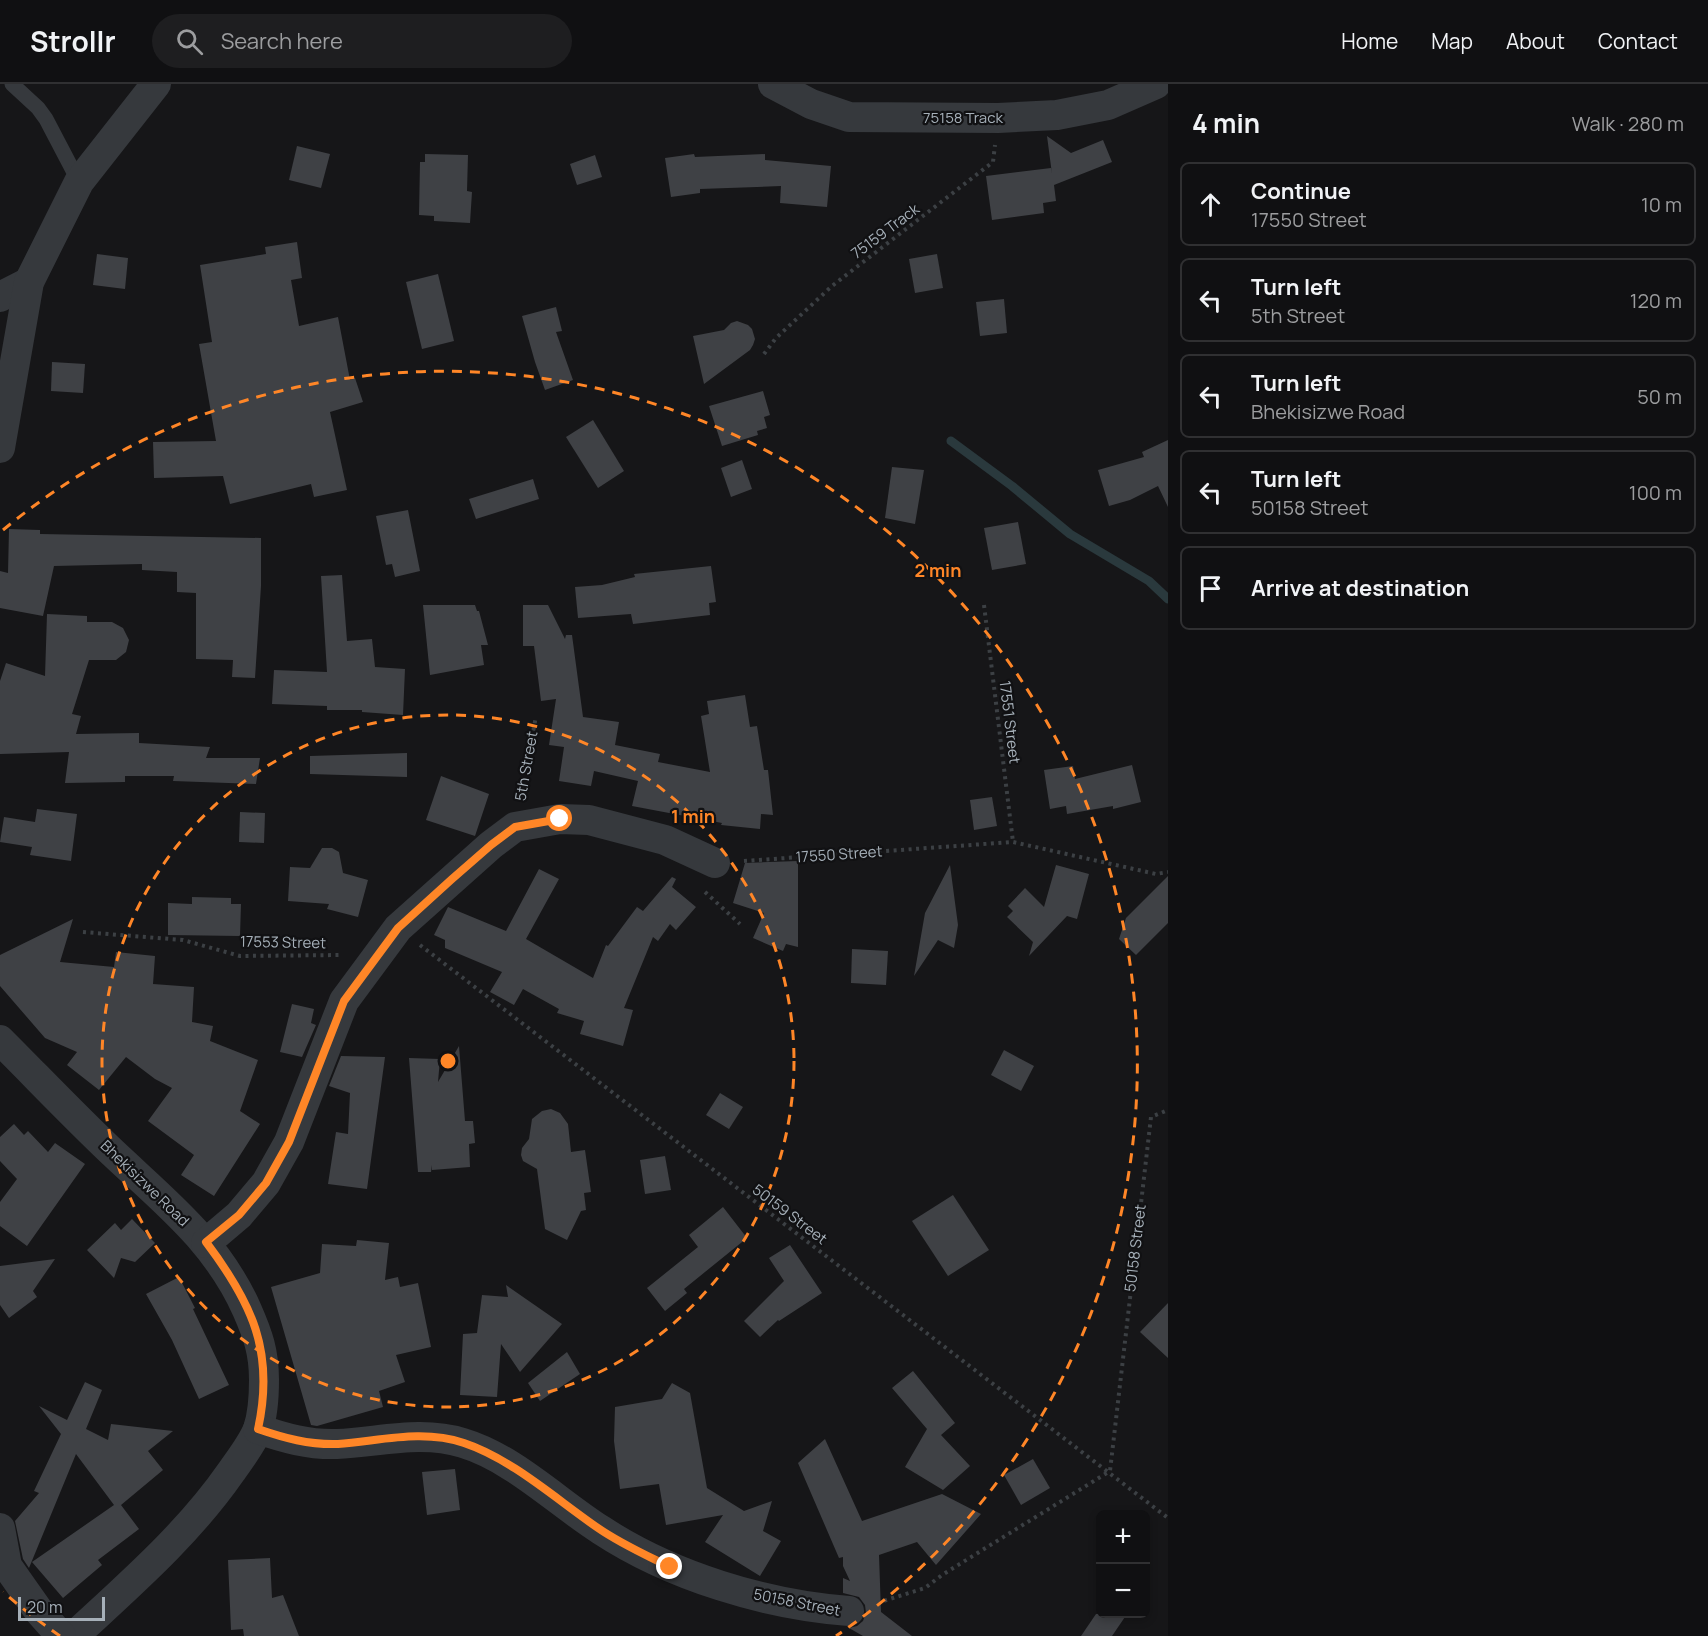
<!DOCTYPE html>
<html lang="en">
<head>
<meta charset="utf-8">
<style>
  body { margin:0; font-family:Manrope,sans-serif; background:#1e1e20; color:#f1f3f6 }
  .controls { position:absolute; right:18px; bottom:18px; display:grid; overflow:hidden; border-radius:9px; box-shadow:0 3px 9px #0003 }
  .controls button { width:54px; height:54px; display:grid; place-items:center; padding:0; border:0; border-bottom:2px solid #303032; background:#101012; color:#f1f3f6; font:30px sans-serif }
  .scale { position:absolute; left:18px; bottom:15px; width:87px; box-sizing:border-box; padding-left:6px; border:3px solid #a6b0b9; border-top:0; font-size:16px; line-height:21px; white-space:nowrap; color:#a6b0b9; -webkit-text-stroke:4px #111113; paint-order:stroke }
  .stop { position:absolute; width:18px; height:18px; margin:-14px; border:4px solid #ff8627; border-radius:50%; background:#fff }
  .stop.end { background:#ff8627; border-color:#fff; box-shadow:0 2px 6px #0008 }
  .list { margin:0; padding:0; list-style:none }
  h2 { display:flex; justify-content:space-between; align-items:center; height:78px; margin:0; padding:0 24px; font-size:26px }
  h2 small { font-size:20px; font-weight:400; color:#9c9d9f }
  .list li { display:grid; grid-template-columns:39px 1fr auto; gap:18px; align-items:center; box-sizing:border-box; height:84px; margin:0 12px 12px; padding:0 12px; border:2px solid #303032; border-radius:9px }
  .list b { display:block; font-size:22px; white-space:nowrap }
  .list p { margin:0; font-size:20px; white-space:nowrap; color:#9c9d9f }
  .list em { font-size:20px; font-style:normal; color:#9c9d9f }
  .icon { flex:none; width:33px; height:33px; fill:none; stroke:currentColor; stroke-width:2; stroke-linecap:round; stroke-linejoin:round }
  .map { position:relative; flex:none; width:1168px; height:1552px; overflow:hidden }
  header { display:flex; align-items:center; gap:36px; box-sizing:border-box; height:84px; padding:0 30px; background:#101012; border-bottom:2px solid #303032 }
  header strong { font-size:28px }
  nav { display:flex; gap:33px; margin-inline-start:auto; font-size:21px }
  .search { width:420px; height:54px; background:#1e1e20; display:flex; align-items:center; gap:15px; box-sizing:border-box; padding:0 21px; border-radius:33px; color:#9c9d9f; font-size:22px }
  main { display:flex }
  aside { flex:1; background:#101012 }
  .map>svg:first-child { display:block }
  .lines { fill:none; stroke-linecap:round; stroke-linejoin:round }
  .stream { stroke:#2a393d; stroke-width:9 }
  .building { fill:#3f4145 }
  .path { stroke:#3c4044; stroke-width:4; stroke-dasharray:3 4.5; stroke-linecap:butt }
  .lane { stroke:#36393d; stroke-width:15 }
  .street { stroke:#36393d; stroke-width:30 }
  .route { stroke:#ff8627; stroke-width:8 }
  .ring { fill:none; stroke:#ff8627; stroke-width:3; stroke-dasharray:10 8 }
  .labels { text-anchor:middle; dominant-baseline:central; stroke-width:4.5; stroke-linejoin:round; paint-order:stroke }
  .street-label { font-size:15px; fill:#a6b0b9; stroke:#111113 }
  .centre { fill:#ff8627; stroke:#111113; stroke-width:3 }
  .ring-label { font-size:18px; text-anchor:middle; font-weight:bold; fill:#ff8627; stroke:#111113; stroke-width:4.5; stroke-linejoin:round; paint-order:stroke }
</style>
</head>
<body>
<header>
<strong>Strollr</strong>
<div class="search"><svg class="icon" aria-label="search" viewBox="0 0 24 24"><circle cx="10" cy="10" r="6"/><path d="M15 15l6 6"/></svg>Search here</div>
<nav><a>Home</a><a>Map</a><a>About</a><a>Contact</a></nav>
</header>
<main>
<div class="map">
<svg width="1168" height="1552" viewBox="0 0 1168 1552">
  <rect width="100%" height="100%" fill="#161618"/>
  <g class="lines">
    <polyline class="stream" points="951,357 1012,402 1070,450 1149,497 1168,515"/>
  </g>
  <g class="building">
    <polygon points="1047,52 1071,69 1103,56 1112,78 1054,101 1056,117 1043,119 1044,129 992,136 986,92 1051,84 1052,90"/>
    <polygon points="297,62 330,70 321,104 289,96"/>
    <polygon points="425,70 468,71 467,107 472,108 470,139 434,137 434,132 419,131 420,78 425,78"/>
    <polygon points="694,70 695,73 765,70 765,76 831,82 827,123 780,119 781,102 700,105 700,109 671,113 665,74"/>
    <polygon points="595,71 602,93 577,101 570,80"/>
    <polygon points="297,158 302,194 291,196 299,242 338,233 350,296 355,294 363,318 330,328 347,406 314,413 311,400 230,420 223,392 154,394 153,358 216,357 199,260 212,258 200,181 266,170 265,163"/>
    <polygon points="97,170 128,174 125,205 93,201"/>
    <polygon points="937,170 943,204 915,209 909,175"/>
    <polygon points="438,190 454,257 422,265 406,198"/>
    <polygon points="1004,215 1007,249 980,252 976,218"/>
    <polygon points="556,223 562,247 556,248 573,296 545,306 535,278 522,232"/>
    <polygon points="737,237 748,241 752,245 755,255 753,261 750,266 704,300 693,252 724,246 731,239"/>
    <polygon points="52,278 85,280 83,309 51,307"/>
    <polygon points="763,307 770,331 764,333 767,344 757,347 758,351 722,362 709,322"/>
    <polygon points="593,336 624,387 598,404 566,353"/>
    <polygon points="1168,356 1168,423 1158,402 1130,416 1109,422 1098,386 1144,373 1142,368"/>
    <polygon points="742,376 752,405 731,413 721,384"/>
    <polygon points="892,383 924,386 915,440 885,434"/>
    <polygon points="533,395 539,415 476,435 469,415"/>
    <polygon points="408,426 420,487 395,493 392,480 386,481 376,432"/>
    <polygon points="1018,438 1026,480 992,486 984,444"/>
    <polygon points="9,445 40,446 40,450 261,454 261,502 255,594 232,593 233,576 196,575 196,509 177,508 177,488 142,486 142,480 54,482 43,532 0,524 0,487 8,489"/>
    <polygon points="711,482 716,518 709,519 710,531 633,540 631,530 578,534 575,503 602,501 635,493 634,490"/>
    <polygon points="342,491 347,557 372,555 375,583 405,585 403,631 362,628 362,626 327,626 327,622 272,620 274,586 327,588 321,492"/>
    <polygon points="423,521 475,521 477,527 479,527 488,561 481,561 484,581 430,591"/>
    <polygon points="523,521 548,521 565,555 566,551 572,551 583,633 619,638 615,661 660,670 658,678 710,688 701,632 709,630 707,617 745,611 750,643 757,642 764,686 768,686 773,731 761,730 760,745 721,741 722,739 632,722 638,697 594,687 591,702 559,697 564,663 549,661 556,615 541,617 534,562 523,562"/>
    <polygon points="47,530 87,532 87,538 112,538 123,544 129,556 126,568 116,576 89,576 72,630 81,632 76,650 139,649 139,659 210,663 206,674 260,674 256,700 173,697 174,692 125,692 125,698 65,699 69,668 0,670 0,597 6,579 45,592"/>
    <polygon points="407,669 407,693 310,690 310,672"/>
    <polygon points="1132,681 1141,718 1113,725 1113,722 1067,730 1066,722 1050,725 1044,686 1073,682 1075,695"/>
    <polygon points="441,692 489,710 475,752 426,736"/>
    <polygon points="992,713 997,742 974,746 970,716"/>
    <polygon points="37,725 77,730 71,777 30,771 32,763 0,758 4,733 35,738"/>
    <polygon points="240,728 265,729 264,759 239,758"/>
    <polygon points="322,764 332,764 339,768 343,789 368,796 358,833 327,825 329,820 288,817 290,783 310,784"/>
    <polygon points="798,777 798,863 786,860 783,867 753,854 764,829 733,819 745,779"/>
    <polygon points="950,781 958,841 954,864 938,856 914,892 925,829"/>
    <polygon points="1056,781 1089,790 1077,835 1067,832 1029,872 1033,858 1007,833 1013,827 1008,822 1025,804 1044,823"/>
    <polygon points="539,785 559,795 526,855 593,894 606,861 608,862 637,823 643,827 672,793 676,795 672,803 696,823 676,846 670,840 658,857 653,853 624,924 633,926 623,962 580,950 584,937 557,929 559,925 523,905 514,921 490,908 502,888 445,864 445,856 434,851 448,823 506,847"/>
    <polygon points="1168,792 1168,839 1136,871 1119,855 1126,834"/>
    <polygon points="192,813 231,814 231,820 241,820 240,852 168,851 168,819 192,820"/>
    <polygon points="73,835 60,878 114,883 116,868 155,872 153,900 194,903 192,938 213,942 210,957 258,976 240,1027 260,1040 214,1112 181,1091 194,1071 148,1037 172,1004 155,995 126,973 99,1006 67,981 77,968 45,954 0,902 0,871"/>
    <polygon points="852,865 888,867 886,901 851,899"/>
    <polygon points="292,920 314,925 311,939 316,941 302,973 280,968"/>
    <polygon points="459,962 465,1037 473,1037 475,1059 469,1060 470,1083 432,1086 432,1081 431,1088 418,1088 409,974 440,975 438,998"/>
    <polygon points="1004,966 1034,982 1021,1007 991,991"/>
    <polygon points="341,972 385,973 367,1105 328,1100 336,1048 348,1050 350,1009 329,1002"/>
    <polygon points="720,1009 743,1023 729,1045 706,1031"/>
    <polygon points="551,1025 560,1029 568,1040 571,1068 585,1066 591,1108 584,1109 586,1126 581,1127 567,1156 545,1145 537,1085 523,1077 521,1071 522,1064 529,1055 532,1035 542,1027"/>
    <polygon points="14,1040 24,1051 28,1047 48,1068 55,1059 85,1080 27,1162 0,1142 0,1118 17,1095 0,1077 0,1053"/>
    <polygon points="665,1072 671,1106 645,1110 640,1076"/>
    <polygon points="953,1111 989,1166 948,1192 912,1137"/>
    <polygon points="723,1123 747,1154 684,1205 687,1209 665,1227 647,1204 698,1163 689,1151"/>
    <polygon points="132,1135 155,1159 135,1178 121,1174 114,1194 87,1166 115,1139 121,1146"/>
    <polygon points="357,1156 389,1159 385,1196 398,1193 400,1203 418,1199 431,1263 396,1271 405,1298 379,1307 383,1323 317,1342 311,1341 271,1203 320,1189 322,1160 356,1162"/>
    <polygon points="790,1161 822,1209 779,1237 778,1236 760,1253 744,1237 784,1197 769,1174"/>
    <polygon points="55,1175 33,1207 37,1213 9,1234 0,1221 0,1182"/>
    <polygon points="179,1193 195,1224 193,1225 229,1301 199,1315 172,1256 146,1210"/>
    <polygon points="506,1201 562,1240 520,1288 501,1260 497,1313 460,1311 463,1250 477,1249 482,1211 508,1213"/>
    <polygon points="1168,1219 1168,1274 1140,1248"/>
    <polygon points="567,1268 580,1290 540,1317 528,1299"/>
    <polygon points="913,1287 955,1339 941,1351 970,1382 943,1406 905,1383 927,1345 892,1304"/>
    <polygon points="85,1298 102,1306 86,1345 108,1356 111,1340 173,1347 148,1367 163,1386 121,1421 139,1445 98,1476 102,1481 63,1514 32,1478 114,1421 76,1370 29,1484 23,1475 15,1437 39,1409 34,1407 61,1350 39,1322 67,1336"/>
    <polygon points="672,1299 690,1309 707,1404 744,1427 772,1417 763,1447 781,1457 760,1492 705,1458 723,1431 666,1441 659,1400 620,1405 614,1357 615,1323 662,1315"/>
    <polygon points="825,1355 862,1437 942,1410 981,1430 936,1481 917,1458 879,1471 881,1528 912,1552 863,1552 849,1544 857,1542 863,1537 866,1529 865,1521 859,1513 843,1509 843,1494 850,1497 843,1482 843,1473 839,1474 798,1379"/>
    <polygon points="1033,1375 1050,1404 1021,1421 1004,1391"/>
    <polygon points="455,1385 460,1426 427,1431 422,1388"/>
    <polygon points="270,1474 272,1514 283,1511 299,1552 244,1552 243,1545 231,1546 228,1476"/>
    <polygon points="1096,1530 1127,1530 1112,1552 1081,1552"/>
  </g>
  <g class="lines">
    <g class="path">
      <polyline points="764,270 776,254 832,202 993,78 995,61"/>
      <polyline points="984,521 1013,758"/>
      <polyline points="521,713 536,632"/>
      <polyline points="744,777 1013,758 1156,790 1168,788"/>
      <polyline points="705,808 740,840"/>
      <polyline points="83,848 183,856 240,872 341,871"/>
      <polyline points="420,861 1168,1434"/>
      <polyline points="877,1519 925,1504 942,1491 1110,1387 1151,1033 1168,1026"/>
    </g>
    <polyline class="lane" points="12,0 38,24 46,35 79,98"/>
    <g class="street">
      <polyline points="773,0 811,20 849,33 998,34 1057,31 1108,21 1156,0"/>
      <polyline points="0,213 29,198"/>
      <polyline points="0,364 29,198 79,98 156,0"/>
      <path d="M 0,956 C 37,993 74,1032 112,1068 C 165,1118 217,1158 247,1226 C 258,1251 264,1268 264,1296 C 264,1312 263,1330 258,1345 C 252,1360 240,1375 231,1388 C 188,1450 129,1501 74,1552"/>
      <polyline points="206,1159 239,1131 266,1099 289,1058 344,917 398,844 491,761 515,743 560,735 589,736 665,756 715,779"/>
      <path d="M 258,1345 C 284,1354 309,1361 337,1360 C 380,1358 421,1346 463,1359 C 513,1374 557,1418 601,1446 C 671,1492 766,1521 849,1527"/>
      <polyline points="0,1444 7,1482 38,1526 61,1552"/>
    </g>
  </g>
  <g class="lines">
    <path class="route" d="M 560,735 L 515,743 L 491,761 L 452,795 L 398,844 L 344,917 L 289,1058 L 266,1099 L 239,1131 L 206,1158 C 252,1219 275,1268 258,1345 C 284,1354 309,1361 338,1360 C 380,1357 422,1345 464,1359 C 512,1375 557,1416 598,1444 C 621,1460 646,1471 670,1483"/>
  </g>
  <g class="ring">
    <circle cx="448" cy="977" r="346"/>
    <path d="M60 1552A693 693 0 0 1 3 1508M3 446A693 693 0 1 1 836 1552"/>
  </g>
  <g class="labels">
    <g class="street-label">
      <text x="963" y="33">75158 Track</text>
      <text transform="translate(885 147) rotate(-37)">75159 Track</text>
      <text transform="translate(1010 638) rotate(83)">17551 Street</text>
      <text transform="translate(526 682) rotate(-80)">5th Street</text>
      <text transform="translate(839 770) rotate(-4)">17550 Street</text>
      <text transform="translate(283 858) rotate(1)">17553 Street</text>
      <text transform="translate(145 1099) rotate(44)">Bhekisizwe Road</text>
      <text transform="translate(790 1130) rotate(37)">50159 Street</text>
      <text transform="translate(1135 1164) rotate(-83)">50158 Street</text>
      <text transform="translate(797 1518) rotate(11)">50158 Street</text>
    </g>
  </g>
  <circle cx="448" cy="977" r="9" class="centre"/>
  <g class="ring-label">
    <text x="938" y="493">2 min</text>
    <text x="693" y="739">1 min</text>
  </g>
</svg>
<div class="controls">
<button>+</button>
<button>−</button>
</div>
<div class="scale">20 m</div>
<div class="stop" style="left:560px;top:735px"></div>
<div class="stop end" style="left:670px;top:1483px"></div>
</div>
<aside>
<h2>4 min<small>Walk · 280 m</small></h2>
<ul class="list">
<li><svg class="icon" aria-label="ahead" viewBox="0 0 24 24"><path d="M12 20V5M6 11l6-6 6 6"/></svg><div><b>Continue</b><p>17550 Street</p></div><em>10 m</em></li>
<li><svg class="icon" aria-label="left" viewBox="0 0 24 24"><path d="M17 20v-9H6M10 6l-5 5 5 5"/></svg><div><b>Turn left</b><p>5th Street</p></div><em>120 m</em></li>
<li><svg class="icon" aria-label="left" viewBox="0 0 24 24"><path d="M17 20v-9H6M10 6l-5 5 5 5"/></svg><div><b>Turn left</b><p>Bhekisizwe Road</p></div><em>50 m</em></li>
<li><svg class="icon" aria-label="left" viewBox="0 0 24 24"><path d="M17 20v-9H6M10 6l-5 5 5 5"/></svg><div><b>Turn left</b><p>50158 Street</p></div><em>100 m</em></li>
<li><svg class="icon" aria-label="arrive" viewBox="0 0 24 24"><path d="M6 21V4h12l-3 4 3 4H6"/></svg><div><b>Arrive at destination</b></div></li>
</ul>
</aside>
</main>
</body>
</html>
